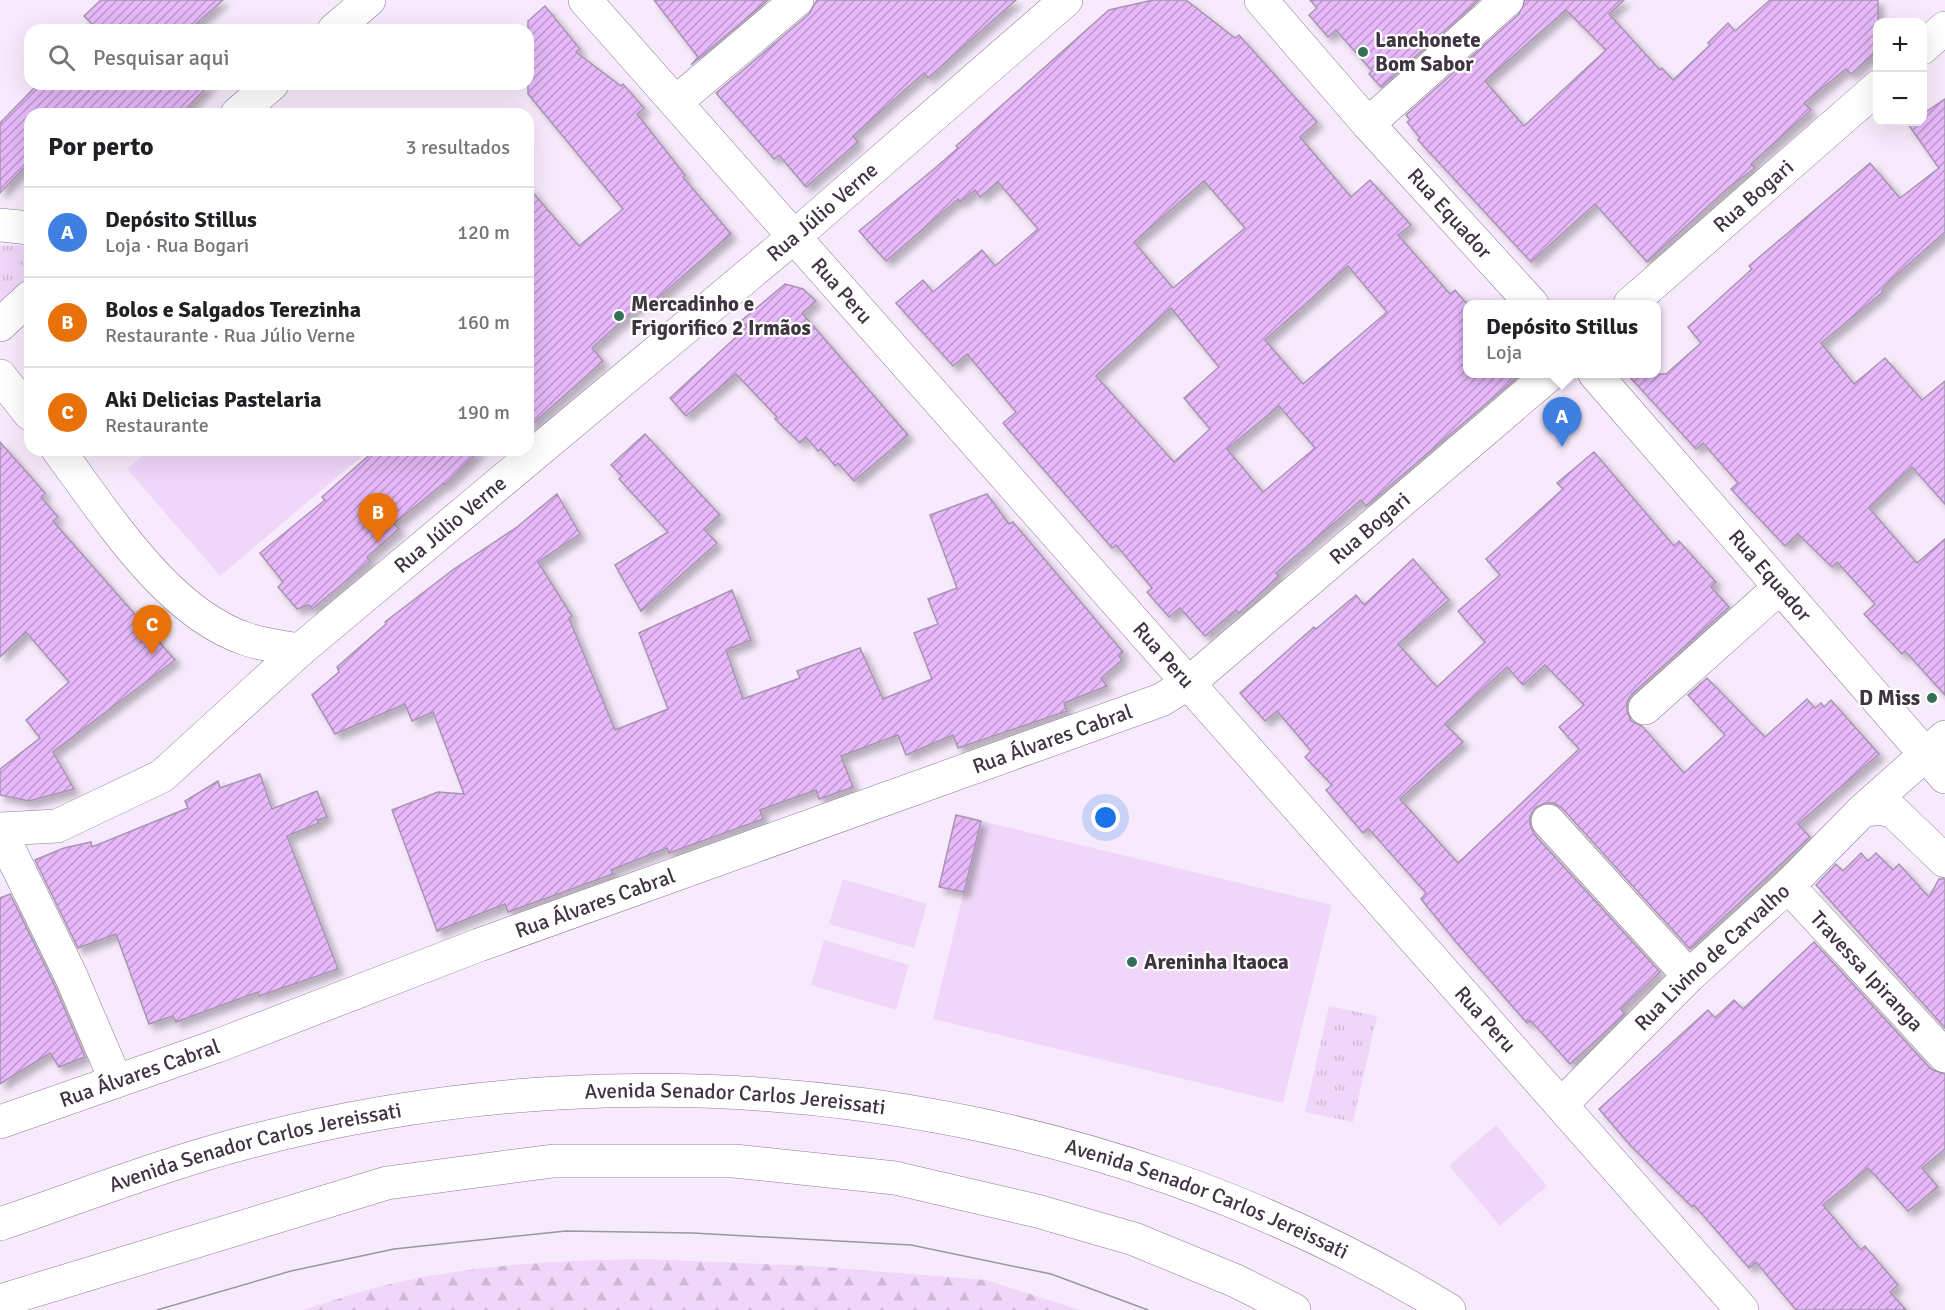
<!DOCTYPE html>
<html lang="pt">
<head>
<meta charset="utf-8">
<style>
  body { margin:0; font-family:Signika,sans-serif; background:#f6f6f6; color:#202124 }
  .controls { position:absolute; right:18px; top:18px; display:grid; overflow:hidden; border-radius:12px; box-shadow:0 6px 24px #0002 }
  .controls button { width:54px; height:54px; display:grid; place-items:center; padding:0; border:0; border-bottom:2px solid #e0e0e0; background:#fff; color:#202124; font:30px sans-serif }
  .you { position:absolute; left:1106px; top:818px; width:21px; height:21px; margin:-15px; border:4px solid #fff; border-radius:50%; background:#1a73e8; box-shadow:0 0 0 9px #1a73e833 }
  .badge { display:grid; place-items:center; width:39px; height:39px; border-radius:50%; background:#111827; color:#fff; font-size:20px; font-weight:700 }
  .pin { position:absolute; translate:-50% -50px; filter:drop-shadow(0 2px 3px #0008) }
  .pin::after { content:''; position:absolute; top:32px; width:21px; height:18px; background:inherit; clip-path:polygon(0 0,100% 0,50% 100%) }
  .popup { position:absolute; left:1463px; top:300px; width:198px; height:78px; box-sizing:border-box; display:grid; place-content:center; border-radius:12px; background:#fff; filter:drop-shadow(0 2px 4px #0005); font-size:20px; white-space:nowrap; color:#757577 }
  .popup b { font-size:22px; color:#202124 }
  .popup::after { content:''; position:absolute; left:50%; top:100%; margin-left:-12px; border:12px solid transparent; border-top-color:#fff }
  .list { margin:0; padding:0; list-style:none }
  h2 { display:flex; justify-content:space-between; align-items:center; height:78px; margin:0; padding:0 24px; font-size:26px }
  h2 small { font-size:20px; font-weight:400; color:#757577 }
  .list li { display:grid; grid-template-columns:39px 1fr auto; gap:18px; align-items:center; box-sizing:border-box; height:90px; padding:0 24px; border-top:2px solid #e0e0e0 }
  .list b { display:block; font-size:22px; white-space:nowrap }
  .list p { margin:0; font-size:20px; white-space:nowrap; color:#757577 }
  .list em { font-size:20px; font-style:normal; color:#757577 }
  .icon { flex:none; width:33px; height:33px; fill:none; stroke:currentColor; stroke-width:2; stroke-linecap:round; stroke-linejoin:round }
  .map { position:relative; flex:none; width:1945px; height:1310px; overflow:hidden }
  .search { position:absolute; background:#fff; box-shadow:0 6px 24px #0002; left:24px; top:24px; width:510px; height:66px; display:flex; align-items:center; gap:15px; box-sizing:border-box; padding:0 21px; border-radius:18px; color:#757577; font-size:22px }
  .panel { position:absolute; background:#fff; box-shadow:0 6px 24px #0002; left:24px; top:108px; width:510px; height:348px; border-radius:18px }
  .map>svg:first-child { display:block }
  .forest { fill:url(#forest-firs) }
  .park { fill:url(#park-tufts) }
  .pitch { fill:#f0d7fa }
  .building { fill:url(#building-hatch); stroke:#a894b0; stroke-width:1.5; fill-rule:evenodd; filter:url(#shadow) }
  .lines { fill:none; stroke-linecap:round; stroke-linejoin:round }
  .minor-casing { stroke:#8f7b96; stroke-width:34 }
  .major-casing { stroke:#8f7b96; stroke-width:34 }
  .minor { stroke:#fff; stroke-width:33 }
  .major { stroke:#fff; stroke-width:33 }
  .tram { stroke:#9f94a3; stroke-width:1.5 }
  .poi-dot { fill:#346f58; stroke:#fff; stroke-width:2 }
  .labels { text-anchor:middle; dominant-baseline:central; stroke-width:4.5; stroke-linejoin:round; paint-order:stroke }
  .poi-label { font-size:21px; font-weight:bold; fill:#3e3541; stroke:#fff; text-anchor:start }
  .street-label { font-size:21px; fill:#3e3541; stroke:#fff }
</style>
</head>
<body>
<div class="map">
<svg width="1945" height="1310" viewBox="0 0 1945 1310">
  <defs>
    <pattern id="forest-firs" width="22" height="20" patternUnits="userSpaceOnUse" patternTransform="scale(1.5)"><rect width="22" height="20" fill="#f0d7fa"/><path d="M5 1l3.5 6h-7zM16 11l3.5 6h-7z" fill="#cfb9d8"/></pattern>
    <pattern id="park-tufts" width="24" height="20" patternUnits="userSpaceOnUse" patternTransform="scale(1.5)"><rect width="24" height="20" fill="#f0d7fa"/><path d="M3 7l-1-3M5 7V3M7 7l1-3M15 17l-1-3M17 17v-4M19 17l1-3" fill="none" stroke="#cfb9d8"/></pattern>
    <pattern id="building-hatch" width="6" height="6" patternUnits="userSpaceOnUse" patternTransform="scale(1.5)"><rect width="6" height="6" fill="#e7b9fa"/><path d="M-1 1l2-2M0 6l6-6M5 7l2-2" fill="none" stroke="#bd97cc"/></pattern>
    <filter id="shadow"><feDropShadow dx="5.5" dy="5.5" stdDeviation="3" flood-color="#0004"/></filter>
  </defs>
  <rect width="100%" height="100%" fill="#f7eafc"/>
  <path class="forest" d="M 644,1259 L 812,1266 L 986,1280 L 1080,1310 L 303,1310 C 332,1301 361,1291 390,1284 C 474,1265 559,1260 644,1259 Z"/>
  <g class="park">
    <polygon points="30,245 30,277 0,303 0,246"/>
    <polygon points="1329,1006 1377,1016 1353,1122 1305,1112"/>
  </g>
  <g class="pitch">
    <polygon points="150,450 369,450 220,576 127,469"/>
    <polygon points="981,821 1332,905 1283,1103 933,1019"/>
    <polygon points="843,879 927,904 914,948 829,924"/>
    <polygon points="824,940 909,965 896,1010 811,985"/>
    <polygon points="1496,1125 1547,1186 1500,1226 1449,1166"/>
  </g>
  <g class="building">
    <polygon points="101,0 223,0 189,30 98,30 84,16"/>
    <polygon points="654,0 768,0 691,65 698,57"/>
    <polygon points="817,0 1016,0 928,78 924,73 853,136 858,142 806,187 779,155 774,159 716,93 809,14"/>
    <path d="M 1153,0 L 1186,0 L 1235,38 L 1239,35 L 1317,122 L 1300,137 L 1351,197 L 1370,180 L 1411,225 L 1398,235 L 1450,294 L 1455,290 L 1467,304 L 1467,374 L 1521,374 L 1366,506 L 1361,500 L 1276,573 L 1279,576 L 1239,613 L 1236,610 L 1205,636 L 1180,608 L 1169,617 L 1147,592 L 1152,588 L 1116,545 L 1112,548 L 1003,423 L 1016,412 L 967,354 L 953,366 L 896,303 L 923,280 L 933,292 L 982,250 L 995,266 L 1038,229 L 998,182 L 980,197 L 975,190 L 960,202 L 958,199 L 886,261 L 859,231 L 934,169 L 958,148 L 956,146 L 1109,10 ZM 1204,181 L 1245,228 L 1173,288 L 1134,242 ZM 1348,266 L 1387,312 L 1303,384 L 1265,340 ZM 1171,308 L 1219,367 L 1184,398 L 1210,429 L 1174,462 L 1096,376 ZM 1279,406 L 1315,448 L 1263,492 L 1227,449 Z"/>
    <polygon points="1310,0 1479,0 1381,87 1369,74 1372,71 1336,30 1328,37 1309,15 1317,8"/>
    <path d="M 1525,0 L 1624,0 L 1609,14 L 1660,70 L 1662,68 L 1673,80 L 1710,45 L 1708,43 L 1728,23 L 1735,31 L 1770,0 L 1878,0 L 1878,50 L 1851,74 L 1846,69 L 1804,103 L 1811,110 L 1751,164 L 1755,168 L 1728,188 L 1647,262 L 1595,204 L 1531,262 L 1418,140 L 1420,138 L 1407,122 L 1410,120 L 1406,115 L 1519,14 ZM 1566,10 L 1606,50 L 1524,126 L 1485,81 Z"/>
    <polygon points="545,6 580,49 576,52 621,86 623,84 644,108 637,114 685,175 683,177 731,234 650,305 645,300 592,348 603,361 528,428 528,187 579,246 623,209 528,94 528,21"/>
    <polygon points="38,84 210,84 181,114 30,114 30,162 0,193 0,123"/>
    <polygon points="1945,99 1945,232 1891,280 1882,290 1883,292 1821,343 1854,384 1885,358 1922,400 1945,381 1945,504 1912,467 1869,508 1917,563 1945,539 1945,695 1905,651 1902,654 1864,614 1875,604 1837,562 1832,567 1798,534 1785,546 1731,489 1738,483 1703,443 1696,449 1627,374 1666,374 1701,343 1688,327 1752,269 1749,266 1870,163 1900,198 1939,168 1908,124 1923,122 1923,114"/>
    <polygon points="785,284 803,289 816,301 802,313 908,435 854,481 838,463 835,466 821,449 818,451 806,437 800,443 775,419 777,417 736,374 686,416 670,398 747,327 741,321"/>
    <polygon points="645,434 720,515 704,529 717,543 641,611 615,565 668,532 619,479 622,476 611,465"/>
    <polygon points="0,442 45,493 41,497 58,517 53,521 175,660 53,752 74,789 29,801 0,795 0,769 40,738 26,720 69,682 26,632 0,657"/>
    <polygon points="375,450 480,450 445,485 444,483 394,524 399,529 367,557 370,561 312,609 309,605 297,609 278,587 283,582 260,553 325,500 322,497"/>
    <path d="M 1594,452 L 1674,546 L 1679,541 L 1716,582 L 1711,587 L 1729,607 L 1632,694 L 1627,702 L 1627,711 L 1631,721 L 1642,726 L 1684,773 L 1725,735 L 1688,695 L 1707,678 L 1765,737 L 1807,699 L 1815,708 L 1821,703 L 1824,707 L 1831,700 L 1879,754 L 1798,824 L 1810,837 L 1690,949 L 1562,808 L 1554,803 L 1545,803 L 1535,808 L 1530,816 L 1530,824 L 1534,834 L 1660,972 L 1621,1009 L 1625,1014 L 1570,1064 L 1530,1020 L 1527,1023 L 1456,942 L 1421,899 L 1426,893 L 1368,828 L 1363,833 L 1326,790 L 1332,785 L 1305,757 L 1311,751 L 1277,711 L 1265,721 L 1240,693 L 1314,627 L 1316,629 L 1356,595 L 1364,605 L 1413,559 L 1449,600 L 1398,644 L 1437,687 L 1485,642 L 1458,611 L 1500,575 L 1486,559 L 1563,489 L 1557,483 ZM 1545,665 L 1584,705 L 1559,727 L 1579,749 L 1458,863 L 1400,799 L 1463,742 L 1445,724 L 1507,667 L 1523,685 Z"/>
    <polygon points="557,494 580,534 538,562 572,616 569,618 615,730 668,709 639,633 732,590 751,640 726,650 743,699 800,678 797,671 860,648 883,699 932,679 914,633 938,624 928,599 957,588 930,515 987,494 1009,524 1013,522 1123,652 1119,656 1122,660 1101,678 1107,686 1064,703 1067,711 958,748 953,735 906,755 898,735 841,756 853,787 819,799 816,790 760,810 763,819 669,853 667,848 611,870 613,874 508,912 505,904 437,931 392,810 438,792 464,794 433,712 412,721 405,704 335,734 312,695 339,672 337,667 386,624 385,622 454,569 517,527"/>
    <polygon points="260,774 272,809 317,791 327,817 317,820 319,823 287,836 338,969 259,996 258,992 176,1022 173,1016 149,1024 116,934 78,948 35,860 64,848 91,842 92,847 188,808 185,801 218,781 220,788"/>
    <polygon points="956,815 981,821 964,892 939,887"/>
    <polygon points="1861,853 1868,861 1876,853 1893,870 1899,864 1929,897 1939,879 1945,879 1945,1028 1816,885 1836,864 1843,871"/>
    <polygon points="10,894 54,984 85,1057 59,1067 50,1053 0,1084 0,898"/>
    <polygon points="1814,942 1931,1069 1945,1074 1945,1149 1922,1168 1938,1187 1908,1211 1868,1168 1823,1205 1861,1250 1865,1246 1898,1285 1890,1292 1906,1310 1796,1310 1756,1262 1749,1268 1694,1205 1692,1207 1630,1145 1599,1109 1708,1010 1715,1018 1734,1000 1743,1009"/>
  </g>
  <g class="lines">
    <defs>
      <g id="minor">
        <path id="s1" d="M 585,0 L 1742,1310"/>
        <path id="s2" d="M 1261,0 L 1368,124 L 1532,304"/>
        <polyline points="334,30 369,0"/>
        <polyline points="1922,48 1945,28"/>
        <polyline points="676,102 797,0"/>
        <polyline points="237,114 272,84"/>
        <polyline points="1368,124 1507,0"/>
        <polyline points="0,225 30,228"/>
        <path id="s3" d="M 1630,304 L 1878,87"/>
        <polyline points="0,325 30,297"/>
        <path id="s4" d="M 1595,374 L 1945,777"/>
        <polyline points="0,376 30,414"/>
        <path d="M 58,450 C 107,515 166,612 246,639 C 263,645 282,647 300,650"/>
        <polyline points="1645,708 1780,587"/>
        <polyline points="1862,811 1878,808 1893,811 1945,861"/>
        <polyline points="1548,821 1689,976"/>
        <path id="s5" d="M 0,829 L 57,826 L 162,776 L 300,650 L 795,236 L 1066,0"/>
        <polyline points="0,831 71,976 116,1081"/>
        <path id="s6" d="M 1788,886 L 1945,1056"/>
        <path id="s7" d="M 1562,1104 L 1689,976 L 1788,886 L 1862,811 L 1945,737"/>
        <path id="s8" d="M 0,1122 L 217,1046 L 479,945 L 1161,700 L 1190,682 L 1550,374"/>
      </g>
      <g id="major">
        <path id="s9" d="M 0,1224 C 83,1196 166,1163 252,1141 C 652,1037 1094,1093 1449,1310"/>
        <polyline points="0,1301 387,1183 553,1161 734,1161 895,1178 1037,1211 1134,1239 1236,1281 1294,1310"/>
      </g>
    </defs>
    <use href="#minor" class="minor-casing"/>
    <use href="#major" class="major-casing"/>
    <use href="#minor" class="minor"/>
    <use href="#major" class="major"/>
    <polyline class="tram" points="157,1310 291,1271 394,1249 566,1231 693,1233 911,1245 1051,1274 1148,1310"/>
  </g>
  <g class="poi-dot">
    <circle cx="1363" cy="52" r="6"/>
    <circle cx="619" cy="316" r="6"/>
    <circle cx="1932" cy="698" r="6"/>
    <circle cx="1132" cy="962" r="6"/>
  </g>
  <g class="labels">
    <g class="poi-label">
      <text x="1375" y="40">Lanchonete<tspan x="1375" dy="24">Bom Sabor</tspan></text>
      <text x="631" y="304">Mercadinho e<tspan x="631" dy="24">Frigorifico 2 Irmãos</tspan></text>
      <text x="1920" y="698" text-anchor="end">D Miss</text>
      <text x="1144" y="962">Areninha Itaoca</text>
    </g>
    <g class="street-label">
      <text stroke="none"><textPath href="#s3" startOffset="164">Rua Bogari</textPath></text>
      <text stroke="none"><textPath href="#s5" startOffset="1042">Rua Júlio Verne</textPath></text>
      <text stroke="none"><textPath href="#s2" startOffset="285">Rua Equador</textPath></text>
      <text stroke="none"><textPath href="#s1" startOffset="388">Rua Peru</textPath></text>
      <text stroke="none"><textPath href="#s5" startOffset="556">Rua Júlio Verne</textPath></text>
      <text stroke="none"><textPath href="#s8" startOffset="1506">Rua Bogari</textPath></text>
      <text stroke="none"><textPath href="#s4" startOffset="267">Rua Equador</textPath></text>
      <text stroke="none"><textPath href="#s1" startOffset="874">Rua Peru</textPath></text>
      <text stroke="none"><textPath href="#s8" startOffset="1120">Rua Álvares Cabral</textPath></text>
      <text stroke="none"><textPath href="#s8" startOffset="634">Rua Álvares Cabral</textPath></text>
      <text stroke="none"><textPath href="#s7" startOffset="210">Rua Livino de Carvalho</textPath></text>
      <text stroke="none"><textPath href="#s6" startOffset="116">Travessa Ipiranga</textPath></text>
      <text stroke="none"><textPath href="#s1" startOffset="1360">Rua Peru</textPath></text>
      <text stroke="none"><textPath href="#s8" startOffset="148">Rua Álvares Cabral</textPath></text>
      <text stroke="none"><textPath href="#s9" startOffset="753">Avenida Senador Carlos Jereissati</textPath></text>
      <text stroke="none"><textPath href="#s9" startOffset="267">Avenida Senador Carlos Jereissati</textPath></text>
      <text stroke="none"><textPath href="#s9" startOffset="1239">Avenida Senador Carlos Jereissati</textPath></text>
    </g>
  </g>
</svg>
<div class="controls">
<button>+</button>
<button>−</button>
</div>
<div class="you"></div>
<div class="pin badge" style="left:1562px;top:447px;background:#3f7fe0">A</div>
<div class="popup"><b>Depósito Stillus</b>Loja</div>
<div class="pin badge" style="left:378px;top:543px;background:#e8710a">B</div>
<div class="pin badge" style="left:152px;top:655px;background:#e8710a">C</div>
<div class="search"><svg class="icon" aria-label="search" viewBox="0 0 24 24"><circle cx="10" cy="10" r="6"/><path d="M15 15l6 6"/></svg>Pesquisar aqui</div>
<section class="panel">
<h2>Por perto<small>3 resultados</small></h2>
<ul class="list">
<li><span class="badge" style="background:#3f7fe0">A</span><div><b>Depósito Stillus</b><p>Loja · Rua Bogari</p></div><em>120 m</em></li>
<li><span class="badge" style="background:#e8710a">B</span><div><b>Bolos e Salgados Terezinha</b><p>Restaurante · Rua Júlio Verne</p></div><em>160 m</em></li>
<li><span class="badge" style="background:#e8710a">C</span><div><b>Aki Delicias Pastelaria</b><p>Restaurante</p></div><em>190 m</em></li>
</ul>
</section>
</div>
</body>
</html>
